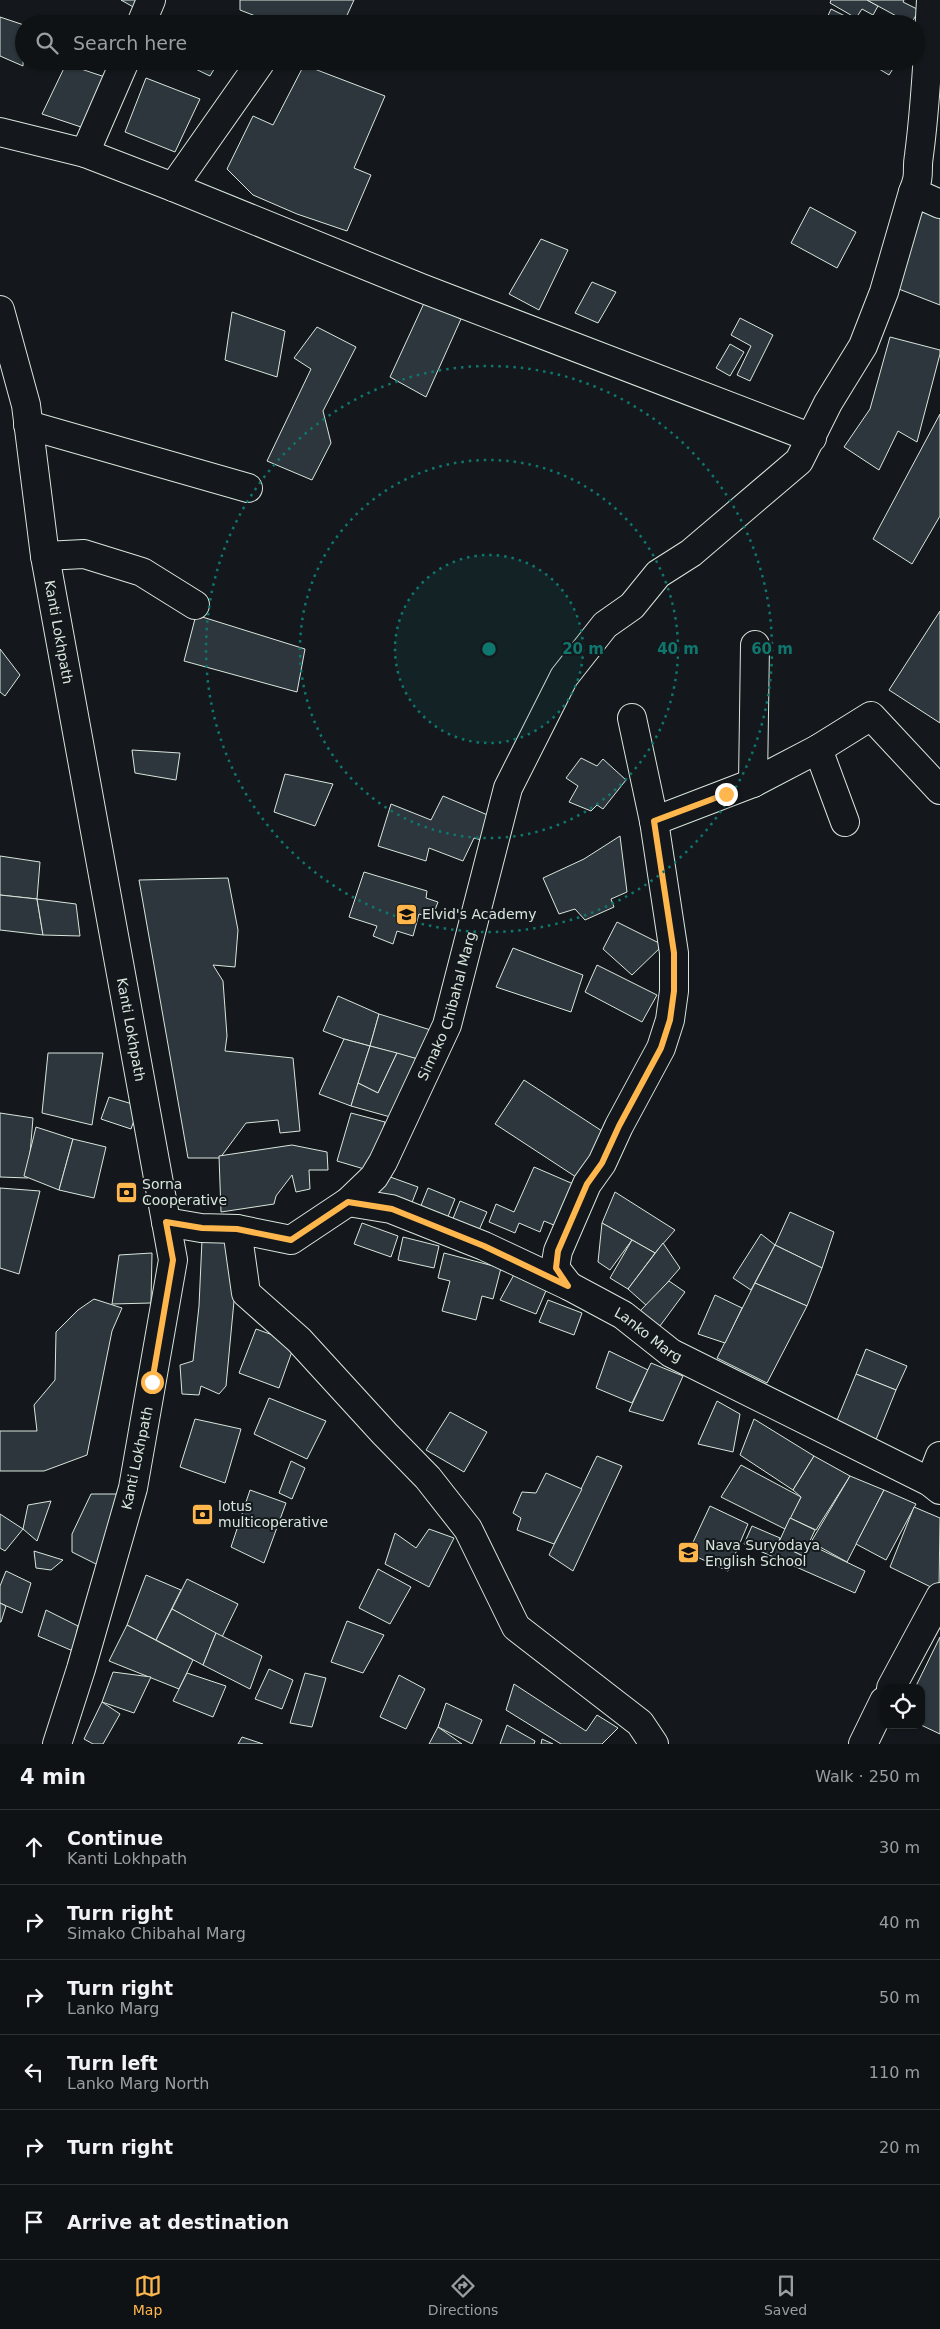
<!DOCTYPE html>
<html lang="en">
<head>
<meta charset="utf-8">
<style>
  body { margin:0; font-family:"DejaVu Sans",sans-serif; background:#1d2022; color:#f1f3f6 }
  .controls { position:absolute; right:15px; bottom:15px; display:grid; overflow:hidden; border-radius:10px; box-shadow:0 1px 4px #0004 }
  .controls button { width:45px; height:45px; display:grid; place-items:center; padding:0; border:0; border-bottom:1px solid #2f3234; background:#0f1215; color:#f1f3f6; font:25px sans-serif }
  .stop { position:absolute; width:15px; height:15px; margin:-11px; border:4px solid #ffb74d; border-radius:50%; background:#fff }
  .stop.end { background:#ffb74d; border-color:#fff; box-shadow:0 1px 5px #0008 }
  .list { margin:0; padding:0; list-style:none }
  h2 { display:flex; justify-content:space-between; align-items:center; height:65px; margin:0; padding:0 20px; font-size:21px }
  h2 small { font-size:16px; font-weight:400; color:#9b9ea0 }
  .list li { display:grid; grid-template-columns:32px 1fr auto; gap:15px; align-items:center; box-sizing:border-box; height:75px; padding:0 20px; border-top:1px solid #2f3234 }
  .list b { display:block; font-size:19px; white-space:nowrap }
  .list p { margin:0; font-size:16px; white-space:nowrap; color:#9b9ea0 }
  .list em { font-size:16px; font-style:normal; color:#9b9ea0 }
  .icon { flex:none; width:28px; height:28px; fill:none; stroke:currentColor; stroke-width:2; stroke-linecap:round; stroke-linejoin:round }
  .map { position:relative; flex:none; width:940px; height:1744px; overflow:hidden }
  .search { position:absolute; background:#0f1215; box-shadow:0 1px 4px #0004; left:15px; right:15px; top:15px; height:55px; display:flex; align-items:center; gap:12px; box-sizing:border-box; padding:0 18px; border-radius:28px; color:#9b9ea0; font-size:19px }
  .sheet { height:515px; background:#0f1215 }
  nav { display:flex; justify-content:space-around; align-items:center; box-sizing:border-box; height:70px; border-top:1px solid #2f3234; background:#0f1215; font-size:14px; color:#9b9ea0 }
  nav a { display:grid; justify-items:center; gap:2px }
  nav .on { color:#ffb74d }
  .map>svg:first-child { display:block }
  .building { fill:#2c363c; stroke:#d8e6dc }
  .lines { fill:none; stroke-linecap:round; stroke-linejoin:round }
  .street-casing { stroke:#d8e6dc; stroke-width:30 }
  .secondary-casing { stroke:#d8e6dc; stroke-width:30 }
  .primary-casing { stroke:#d8e6dc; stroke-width:30 }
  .street { stroke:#14181c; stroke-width:28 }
  .secondary { stroke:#14181c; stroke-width:28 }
  .primary { stroke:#14181c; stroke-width:28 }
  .route { stroke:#ffb74d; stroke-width:6 }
  .ring { fill:none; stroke:#0f766e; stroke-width:2.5; stroke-dasharray:2.5 5 }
  .labels { text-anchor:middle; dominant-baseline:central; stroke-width:4; stroke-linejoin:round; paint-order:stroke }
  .street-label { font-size:14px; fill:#d8e6dc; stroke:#14181c }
  .poi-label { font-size:14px; fill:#d8e6dc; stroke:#14181c; text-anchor:start }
  .centre { fill:#0f766e; stroke:#14181c; stroke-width:2.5 }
  .ring-label { font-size:15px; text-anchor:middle; font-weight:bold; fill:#0f766e; stroke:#14181c; stroke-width:4; stroke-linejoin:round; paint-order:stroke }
</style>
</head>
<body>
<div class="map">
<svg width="940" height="1744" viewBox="0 0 940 1744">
  <rect width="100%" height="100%" fill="#14181c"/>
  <g class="building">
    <polygon points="121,0 140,0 135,8"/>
    <polygon points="240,0 354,0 343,24 276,24 240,10"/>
    <polygon points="831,0 867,0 878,6 873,15 862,9 856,18 830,3"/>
    <polygon points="867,0 904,0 903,2 919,10 911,24"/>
    <polygon points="831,9 853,20 851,24 832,24 826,20"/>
    <polygon points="0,17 24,25 23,66 0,56"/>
    <polygon points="185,17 198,24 181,24"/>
    <polygon points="179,61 219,61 210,76"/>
    <polygon points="866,61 898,61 889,75"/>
    <polygon points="66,64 114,80 90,130 42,114"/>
    <polygon points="304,65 385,96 354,168 371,175 347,231 297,214 253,195 227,169 253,116 273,125"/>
    <polygon points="146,78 200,99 175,152 125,132"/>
    <polygon points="925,206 940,212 940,305 891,286"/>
    <polygon points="810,207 856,232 837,268 791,243"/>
    <polygon points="541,239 568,250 539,310 509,294"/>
    <polygon points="592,282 616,292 598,323 575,313"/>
    <polygon points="425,301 461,319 426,397 390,377"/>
    <polygon points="232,312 285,331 277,377 225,360"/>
    <polygon points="740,318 773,335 750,381 737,375 751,346 731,335"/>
    <polygon points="317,327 356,347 323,411 331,443 312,480 267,461 311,369 294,358"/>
    <polygon points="890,337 940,350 940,354 917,442 898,431 879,470 844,447 870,409"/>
    <polygon points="730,344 744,352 730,376 716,368"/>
    <polygon points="940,414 940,516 912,564 873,539"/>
    <polygon points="940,611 940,723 889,690"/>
    <polygon points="196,615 305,649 297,692 184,661"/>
    <polygon points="0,649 20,675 5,696 0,692"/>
    <polygon points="132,750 180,753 176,780 135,773"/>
    <polygon points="581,758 597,766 603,759 626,780 603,809 597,805 591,811 569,802 578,786 566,778"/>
    <polygon points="285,774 333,784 315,826 274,812"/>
    <polygon points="443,796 497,819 489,842 474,838 463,861 429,848 426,861 378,846 391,804 431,820"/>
    <polygon points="620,836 627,892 611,899 614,907 585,920 575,909 559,914 543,878 584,859"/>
    <polygon points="0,856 40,862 37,899 0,895"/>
    <polygon points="364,872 427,891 426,898 438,902 432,918 419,914 413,936 397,931 393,944 373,936 377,926 349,917"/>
    <polygon points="228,878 238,930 235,967 213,965 223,981 227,1036 225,1051 293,1058 300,1131 280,1133 278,1120 246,1123 220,1158 188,1158 139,880"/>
    <polygon points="0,895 37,899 43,935 0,930"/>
    <polygon points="37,899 76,904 80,936 43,935"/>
    <polygon points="617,922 663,945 632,975 603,949"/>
    <polygon points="513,948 583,975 571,1012 496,987"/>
    <polygon points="597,965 657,995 642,1022 585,992"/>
    <polygon points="338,996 379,1014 370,1046 344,1039 323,1031"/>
    <polygon points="379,1014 434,1031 421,1060 370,1046"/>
    <polygon points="344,1039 370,1046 351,1106 319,1094"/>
    <polygon points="370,1046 397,1053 378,1093 358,1083"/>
    <polygon points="48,1053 103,1053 92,1125 42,1113"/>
    <polygon points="397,1053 421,1060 394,1118 351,1106 358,1083 378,1093"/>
    <polygon points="524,1080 605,1133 576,1177 495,1124"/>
    <polygon points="109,1097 139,1106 131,1129 101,1119"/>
    <polygon points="0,1113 33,1118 28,1178 0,1177"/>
    <polygon points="351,1113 385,1122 371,1171 337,1161"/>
    <polygon points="36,1127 73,1139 59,1190 24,1176"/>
    <polygon points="73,1139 106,1147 94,1198 59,1190"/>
    <polygon points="292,1145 327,1152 328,1170 309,1170 310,1189 296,1192 292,1175 276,1196 274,1204 221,1212 219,1156"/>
    <polygon points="534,1167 578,1186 561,1228 544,1221 540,1232 519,1223 515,1233 489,1222 496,1204 514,1212"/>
    <polygon points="382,1174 418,1187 409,1210 374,1197"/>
    <polygon points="0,1188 40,1191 19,1274 0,1268"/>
    <polygon points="428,1188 455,1199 445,1224 418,1213"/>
    <polygon points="615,1192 675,1230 655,1253 602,1223"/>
    <polygon points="460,1201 487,1212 476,1237 450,1226"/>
    <polygon points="790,1212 834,1232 822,1268 775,1245"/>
    <polygon points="362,1223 398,1236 391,1257 354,1244"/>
    <polygon points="602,1223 632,1240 610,1270 598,1262"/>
    <polygon points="761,1234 775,1245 751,1290 733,1278"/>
    <polygon points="403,1237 439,1246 434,1268 398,1260"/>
    <polygon points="202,1240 229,1242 234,1301 226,1386 219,1394 201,1386 199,1395 182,1394 180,1365 193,1361 199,1306"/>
    <polygon points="632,1240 655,1253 628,1289 610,1278"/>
    <polygon points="663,1243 680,1268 647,1306 628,1289"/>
    <polygon points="775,1245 822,1268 807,1306 755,1283"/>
    <polygon points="152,1253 151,1303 112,1304 119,1255"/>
    <polygon points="444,1253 501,1268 493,1299 482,1296 476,1320 442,1311 450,1281 438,1278"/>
    <polygon points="516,1271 548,1286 536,1314 500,1300"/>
    <polygon points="669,1281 685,1292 657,1330 638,1313"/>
    <polygon points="755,1283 807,1306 767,1383 717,1358"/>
    <polygon points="715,1295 742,1308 725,1343 698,1334"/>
    <polygon points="94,1299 122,1308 112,1331 87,1455 44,1471 0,1471 0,1431 37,1431 34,1405 55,1380 56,1332 78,1310"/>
    <polygon points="548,1300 582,1313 574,1335 539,1322"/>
    <polygon points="256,1329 295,1343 279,1388 239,1373"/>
    <polygon points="866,1349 907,1366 896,1390 856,1374"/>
    <polygon points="609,1351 648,1370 632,1403 596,1388"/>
    <polygon points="651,1363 683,1376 663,1421 629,1411"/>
    <polygon points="856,1374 896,1390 875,1442 835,1425"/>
    <polygon points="269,1398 326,1421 307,1459 254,1434"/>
    <polygon points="717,1401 740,1414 733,1452 698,1444"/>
    <polygon points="450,1412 487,1432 464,1472 426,1450"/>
    <polygon points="195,1419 241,1429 225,1483 180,1467"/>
    <polygon points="754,1419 814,1456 793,1490 740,1455"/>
    <polygon points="597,1456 622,1466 573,1571 549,1555"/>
    <polygon points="814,1456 850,1476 816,1530 790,1518 801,1497 793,1490"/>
    <polygon points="291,1461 305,1468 292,1499 279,1493"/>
    <polygon points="741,1465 801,1497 785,1529 721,1497"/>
    <polygon points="546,1473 582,1489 554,1544 517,1530 521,1518 513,1513 522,1492 536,1493"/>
    <polygon points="850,1476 884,1490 847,1562 811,1542"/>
    <polygon points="250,1490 286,1503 264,1563 231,1547"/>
    <polygon points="884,1490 916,1504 886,1560 856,1544"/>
    <polygon points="91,1494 119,1494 98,1565 72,1552 72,1534"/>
    <polygon points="51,1501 37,1541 23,1529 28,1505"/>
    <polygon points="710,1506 748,1524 728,1571 688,1553"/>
    <polygon points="914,1507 940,1518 939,1591 890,1567"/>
    <polygon points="0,1514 23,1529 5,1551 0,1548"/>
    <polygon points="790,1518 815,1530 803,1556 778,1544"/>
    <polygon points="752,1526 780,1538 778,1544 803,1556 809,1544 865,1571 855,1593 744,1544"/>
    <polygon points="429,1529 454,1538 429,1587 385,1564 395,1533 416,1548"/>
    <polygon points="34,1551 63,1560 51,1570 36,1568"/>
    <polygon points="378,1569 411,1587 390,1624 359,1608"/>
    <polygon points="6,1571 31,1583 22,1613 0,1603 0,1586"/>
    <polygon points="146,1575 181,1590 156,1640 127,1625"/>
    <polygon points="187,1579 238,1604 222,1637 172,1609"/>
    <polygon points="0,1603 6,1606 1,1622 0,1622"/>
    <polygon points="172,1609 216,1633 203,1665 156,1640"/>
    <polygon points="46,1610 78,1626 73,1651 38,1636"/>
    <polygon points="347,1621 384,1635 363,1673 331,1662"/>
    <polygon points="127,1625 193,1660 179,1689 109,1661"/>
    <polygon points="216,1633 262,1656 250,1689 203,1665"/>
    <polygon points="940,1637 940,1734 921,1725 921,1688 915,1688"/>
    <polygon points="269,1669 293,1680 282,1709 255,1699"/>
    <polygon points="113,1672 151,1677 134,1713 102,1702"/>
    <polygon points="187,1673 226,1686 213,1717 173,1701"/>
    <polygon points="305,1673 326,1678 312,1727 290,1723"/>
    <polygon points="399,1675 425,1689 406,1729 380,1717"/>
    <polygon points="514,1684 586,1731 597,1715 618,1728 602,1744 561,1744 506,1710"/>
    <polygon points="102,1702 120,1714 103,1744 93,1744 84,1739"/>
    <polygon points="446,1703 482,1720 472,1744 438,1727"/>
    <polygon points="507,1725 535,1741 534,1744 500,1744"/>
    <polygon points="438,1727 462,1744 429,1744"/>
    <polygon points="242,1737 263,1744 238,1744"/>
    <polygon points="542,1739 553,1744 541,1744"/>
  </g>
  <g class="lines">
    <defs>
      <g id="street">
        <polyline points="141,24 151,0"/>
        <polyline points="0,132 85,153 125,61"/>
        <polyline points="85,153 173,187 421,288 812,438"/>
        <polyline points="173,187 260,63"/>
        <polyline points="913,192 940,204"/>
        <polyline points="28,425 248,488"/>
        <polyline points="45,556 84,554 142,572 195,605"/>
        <polyline points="818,749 845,822"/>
        <polyline points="753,783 755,645"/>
        <polyline points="654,821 753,783 818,749 871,716 940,790"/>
        <path id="s1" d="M 348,1202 L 391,1209 L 484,1246 L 569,1286 L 623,1315 L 671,1353 L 930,1482 L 940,1490"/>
        <polyline points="237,1229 246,1293 299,1340 385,1434 428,1478 468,1529 516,1627 640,1723 654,1744"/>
        <polyline points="569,1286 555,1268 558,1251 587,1184 602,1163 619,1126 661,1048 670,1020 674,991 674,953 654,821 632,718"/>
        <polyline points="930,1482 940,1456"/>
        <polyline points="891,1688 940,1597"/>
        <polyline points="863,1744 884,1701"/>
      </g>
      <g id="secondary">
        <path id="s2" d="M 166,1222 L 201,1228 L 237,1229 L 291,1240 L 348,1202 L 374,1177 L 383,1162 L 447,1025 L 508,788 L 564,677 L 605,625 L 632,606 L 658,574 L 691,553 L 799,461 L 828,403 L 863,346 L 884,292 L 913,192 C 921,173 916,173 919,155 C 926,103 928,52 931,0"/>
      </g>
      <g id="primary">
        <path id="s3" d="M 0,310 L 26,405 L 45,556 L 173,1260 L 133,1488 L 81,1669 L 57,1744"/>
      </g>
    </defs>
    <use href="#street" class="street-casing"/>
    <use href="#secondary" class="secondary-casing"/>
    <use href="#primary" class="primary-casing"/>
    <use href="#street" class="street"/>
    <use href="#secondary" class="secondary"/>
    <use href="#primary" class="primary"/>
  </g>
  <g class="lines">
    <polyline class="route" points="152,1382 173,1260 166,1222 202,1228 237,1229 291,1240 348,1202 392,1209 484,1246 568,1286 556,1268 558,1251 587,1184 602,1163 619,1126 661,1048 670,1020 674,991 674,953 654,821 726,794"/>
  </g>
  <circle cx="489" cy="649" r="94" fill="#0f766e" fill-opacity=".12"/>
  <g class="ring">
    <circle cx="489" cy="649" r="94"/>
    <circle cx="489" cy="649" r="189"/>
    <circle cx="489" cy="649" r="283"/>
  </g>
  <defs>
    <symbol id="school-square" viewBox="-11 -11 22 22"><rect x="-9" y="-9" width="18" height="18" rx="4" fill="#ffb74d" stroke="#14181c"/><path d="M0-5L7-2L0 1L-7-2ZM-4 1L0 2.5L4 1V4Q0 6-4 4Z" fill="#111"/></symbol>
    <symbol id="bank-square" viewBox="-11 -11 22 22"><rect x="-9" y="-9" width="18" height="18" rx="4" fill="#ffb74d" stroke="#14181c"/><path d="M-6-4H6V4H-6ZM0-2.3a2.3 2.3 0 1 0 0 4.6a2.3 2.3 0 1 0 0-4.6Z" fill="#111"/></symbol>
  </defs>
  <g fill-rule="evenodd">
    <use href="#school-square" x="394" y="902" width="25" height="25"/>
    <use href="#bank-square" x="114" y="1180" width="25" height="25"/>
    <use href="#bank-square" x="190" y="1502" width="25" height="25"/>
    <use href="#school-square" x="676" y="1540" width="25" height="25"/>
  </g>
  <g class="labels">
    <g class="street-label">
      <text stroke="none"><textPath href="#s3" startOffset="328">Kanti Lokhpath</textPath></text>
      <text stroke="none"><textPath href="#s2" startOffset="418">Simako Chibahal Marg</textPath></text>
      <text stroke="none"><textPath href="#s3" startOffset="732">Kanti Lokhpath</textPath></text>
      <text stroke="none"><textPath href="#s1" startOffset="331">Lanko Marg</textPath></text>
      <text transform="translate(137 1458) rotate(-78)">Kanti Lokhpath</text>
    </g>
    <g class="poi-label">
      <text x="422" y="914">Elvid's Academy</text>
      <text x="142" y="1184">Sorna<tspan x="142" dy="16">Cooperative</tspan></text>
      <text x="218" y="1506">lotus<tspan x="218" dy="16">multicoperative</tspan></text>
      <text x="705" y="1545">Nava Suryodaya<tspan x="705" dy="16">English School</tspan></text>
    </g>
  </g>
  <circle cx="489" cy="649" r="8" class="centre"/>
  <g class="ring-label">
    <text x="583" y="654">20 m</text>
    <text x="678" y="654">40 m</text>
    <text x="772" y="654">60 m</text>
  </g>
</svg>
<div class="controls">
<button><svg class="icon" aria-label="locate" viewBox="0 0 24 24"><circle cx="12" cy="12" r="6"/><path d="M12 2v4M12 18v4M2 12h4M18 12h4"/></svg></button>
</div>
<div class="stop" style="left:152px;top:1382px"></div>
<div class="stop end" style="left:726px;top:794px"></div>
<div class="search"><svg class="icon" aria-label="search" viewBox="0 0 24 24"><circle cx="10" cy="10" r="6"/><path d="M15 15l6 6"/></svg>Search here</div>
</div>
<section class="sheet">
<h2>4 min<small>Walk · 250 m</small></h2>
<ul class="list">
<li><svg class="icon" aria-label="ahead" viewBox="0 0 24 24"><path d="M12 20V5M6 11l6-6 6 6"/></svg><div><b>Continue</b><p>Kanti Lokhpath</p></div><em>30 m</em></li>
<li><svg class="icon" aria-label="right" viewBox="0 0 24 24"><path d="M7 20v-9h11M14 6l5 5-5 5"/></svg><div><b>Turn right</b><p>Simako Chibahal Marg</p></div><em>40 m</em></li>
<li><svg class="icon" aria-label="right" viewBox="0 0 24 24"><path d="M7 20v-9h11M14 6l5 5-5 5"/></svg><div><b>Turn right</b><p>Lanko Marg</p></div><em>50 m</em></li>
<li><svg class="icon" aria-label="left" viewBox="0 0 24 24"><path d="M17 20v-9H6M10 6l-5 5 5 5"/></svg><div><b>Turn left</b><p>Lanko Marg North</p></div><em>110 m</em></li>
<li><svg class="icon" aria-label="right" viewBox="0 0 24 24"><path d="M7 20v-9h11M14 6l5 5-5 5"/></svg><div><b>Turn right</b></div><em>20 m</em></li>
<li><svg class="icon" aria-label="arrive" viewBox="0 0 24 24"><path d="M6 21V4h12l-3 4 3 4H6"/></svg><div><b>Arrive at destination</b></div></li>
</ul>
</section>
<nav>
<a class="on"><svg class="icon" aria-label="map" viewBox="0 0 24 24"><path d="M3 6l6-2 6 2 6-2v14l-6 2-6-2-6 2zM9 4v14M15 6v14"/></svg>Map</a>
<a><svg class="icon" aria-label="directions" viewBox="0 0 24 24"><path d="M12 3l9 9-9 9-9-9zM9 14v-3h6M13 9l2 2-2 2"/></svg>Directions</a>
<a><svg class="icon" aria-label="saved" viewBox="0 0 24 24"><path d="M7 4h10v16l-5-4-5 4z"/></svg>Saved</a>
</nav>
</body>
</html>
